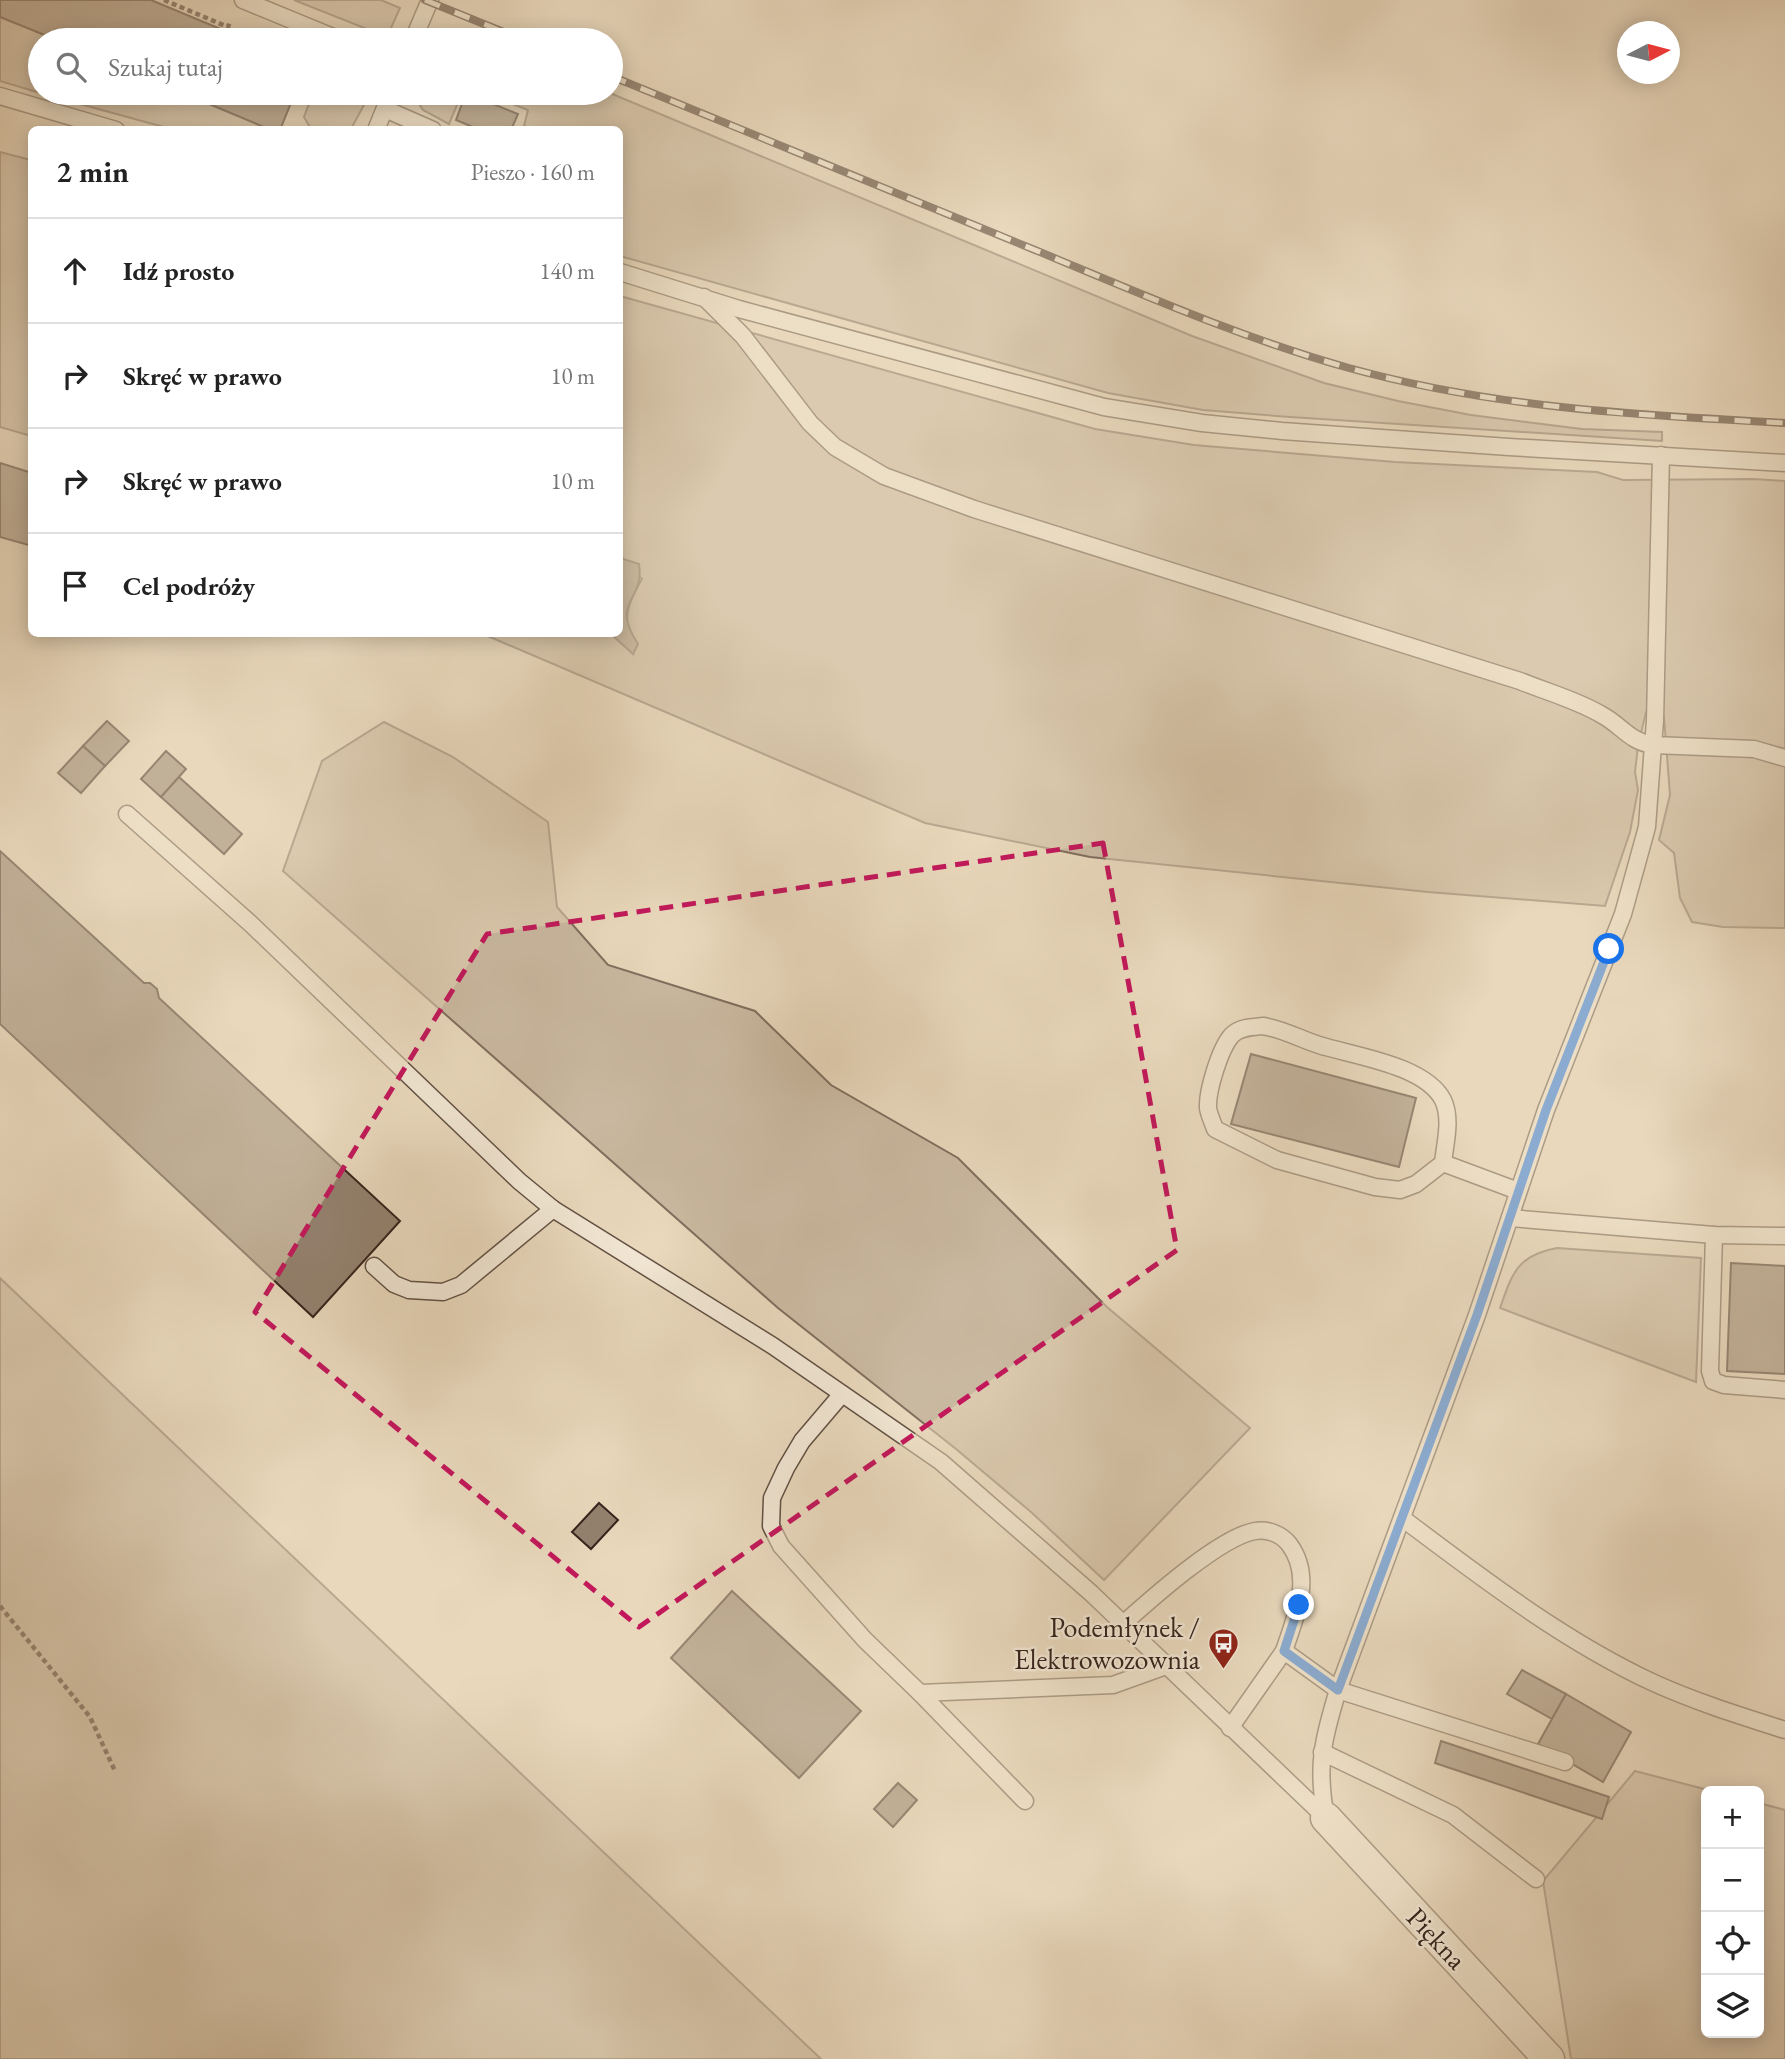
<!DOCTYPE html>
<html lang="pl">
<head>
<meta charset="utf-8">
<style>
  body { margin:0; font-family:"EB Garamond",serif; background:#f6f6f6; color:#222 }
  .controls { position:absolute; right:21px; bottom:21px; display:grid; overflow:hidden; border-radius:10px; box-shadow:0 4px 18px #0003 }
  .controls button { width:63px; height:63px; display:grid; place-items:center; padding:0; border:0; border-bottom:2px solid #e0e0e0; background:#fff; color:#222; font:35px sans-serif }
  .compass { position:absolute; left:1617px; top:21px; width:63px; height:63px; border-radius:50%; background:#fff; box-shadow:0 4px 18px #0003; rotate:84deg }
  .stop { position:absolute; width:21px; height:21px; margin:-16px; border:5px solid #1a73e8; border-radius:50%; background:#fff }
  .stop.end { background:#1a73e8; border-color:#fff; box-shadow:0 2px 7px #0008 }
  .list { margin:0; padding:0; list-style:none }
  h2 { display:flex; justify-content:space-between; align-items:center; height:91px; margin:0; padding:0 28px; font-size:30px }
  h2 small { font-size:23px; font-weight:400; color:#767676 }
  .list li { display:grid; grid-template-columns:46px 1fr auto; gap:21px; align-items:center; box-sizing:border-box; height:105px; padding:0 28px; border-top:2px solid #e0e0e0 }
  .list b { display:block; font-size:26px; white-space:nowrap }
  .list em { font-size:23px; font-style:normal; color:#767676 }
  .icon { flex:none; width:38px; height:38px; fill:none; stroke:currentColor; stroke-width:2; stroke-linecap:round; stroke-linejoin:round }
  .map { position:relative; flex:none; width:1785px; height:2059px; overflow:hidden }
  .search { position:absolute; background:#fff; box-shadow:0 4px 18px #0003; left:28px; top:28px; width:595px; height:77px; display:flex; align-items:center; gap:18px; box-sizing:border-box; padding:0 24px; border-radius:38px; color:#767676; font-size:26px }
  .panel { position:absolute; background:#fff; box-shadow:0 4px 18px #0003; left:28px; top:126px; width:595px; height:511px; border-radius:10px }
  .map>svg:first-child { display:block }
  .green { fill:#cab9a1; stroke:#806e5e; stroke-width:2 }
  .water { fill:#ac9a85; stroke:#7c6a5b; stroke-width:2 }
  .building { fill:#93816f; stroke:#35221b; stroke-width:2 }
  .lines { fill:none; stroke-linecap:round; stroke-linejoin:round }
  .service-casing { stroke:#625043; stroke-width:19 }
  .minor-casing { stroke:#625043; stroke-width:33 }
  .path { stroke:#35221b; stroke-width:4.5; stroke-dasharray:5 3.5; stroke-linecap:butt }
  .service { stroke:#f1e6d3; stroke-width:16 }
  .minor { stroke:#f1e6d3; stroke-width:30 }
  .rail-casing { stroke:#35221b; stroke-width:8 }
  .rail { stroke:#f1e6d3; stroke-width:5; stroke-dasharray:16; stroke-linecap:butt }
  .route { stroke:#1a73e8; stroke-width:9 }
  .marked { fill:none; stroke:#c2185b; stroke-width:5; stroke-dasharray:14 9; stroke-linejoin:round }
  .labels { text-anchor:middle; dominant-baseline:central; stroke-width:5; stroke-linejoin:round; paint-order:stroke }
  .poi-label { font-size:28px; fill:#35221b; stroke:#f1e6d3; text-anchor:end }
  .street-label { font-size:28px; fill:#35221b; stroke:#f1e6d3 }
</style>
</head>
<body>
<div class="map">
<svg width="1785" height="2059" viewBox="0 0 1785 2059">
  <rect width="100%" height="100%" fill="#e9d8bc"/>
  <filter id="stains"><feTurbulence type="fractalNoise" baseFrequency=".00286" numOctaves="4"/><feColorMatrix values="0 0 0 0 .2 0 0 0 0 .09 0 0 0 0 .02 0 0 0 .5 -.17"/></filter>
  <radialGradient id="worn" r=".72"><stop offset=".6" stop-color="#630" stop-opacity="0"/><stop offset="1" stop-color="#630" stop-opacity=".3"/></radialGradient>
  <g class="green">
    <polygon points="294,0 381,0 400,8 387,37"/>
    <polygon points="0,17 57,40 40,40 40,93 0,81"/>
    <polygon points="40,93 183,93 271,129 171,129"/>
    <polygon points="313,93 340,93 365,103 351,129 311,129 304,117"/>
    <polygon points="412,93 462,93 449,124 423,110"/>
    <polygon points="485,93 610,93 1192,336 1324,383 1398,401 1471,415 1582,429 1662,432 1662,441 1290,417 1203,410 1108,393 620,256 620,130 534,129 524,126 528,110"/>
    <polygon points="0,152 31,160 31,436 0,427"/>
    <path d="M 620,296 L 1095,429 L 1194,445 L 1395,462 L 1597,472 L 1623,480 L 1754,479 L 1785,481 L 1785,928 L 1723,927 L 1692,922 L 1680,898 L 1674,853 L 1659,840 L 1670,795 L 1664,717 L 1646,712 L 1638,746 L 1635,772 L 1638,790 L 1630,832 L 1605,906 L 1428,892 L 1090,857 L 925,823 L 483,634 L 611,634 L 633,653 C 625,618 623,611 642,579 L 623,558 L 620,558 Z"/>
    <polygon points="384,722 453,757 548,822 557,907 608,965 755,1011 831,1085 958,1158 1107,1307 1250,1428 1104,1580 1031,1512 956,1449 778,1308 283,871 322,761"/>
    <path d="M 1557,1248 L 1701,1258 L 1696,1382 L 1500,1308 C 1512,1274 1517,1255 1557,1248 Z"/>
    <polygon points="0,1278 821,2059 0,2059"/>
    <polygon points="1635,1771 1712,1791 1706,1791 1706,2033 1759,2033 1759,1803 1785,1810 1785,2059 1571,2059 1543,1881"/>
  </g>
  <path class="water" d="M 620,558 L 639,564 C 645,602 609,600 638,644 L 633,654 L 611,634 L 620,634 Z"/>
  <g class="building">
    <polygon points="0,0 151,0 247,40 57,40 0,17"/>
    <polygon points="183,93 295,93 280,130 271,130"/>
    <polygon points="466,93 518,114 511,130 480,130 456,120"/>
    <polygon points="0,463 32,473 32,546 0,537"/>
    <polygon points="107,721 129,741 105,766 83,746"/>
    <polygon points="83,746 105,766 81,793 58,773"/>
    <polygon points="166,751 186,769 161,797 141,779"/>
    <polygon points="179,777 242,834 224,854 161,797"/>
    <polygon points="0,851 144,983 150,983 157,989 159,998 400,1221 313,1317 0,1024"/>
    <polygon points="1251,1054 1416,1098 1399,1167 1231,1124"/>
    <polygon points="1731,1263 1785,1266 1785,1374 1727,1371"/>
    <polygon points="599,1503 618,1520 591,1549 572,1532"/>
    <polygon points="732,1591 861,1711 799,1778 671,1658"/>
    <polygon points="1522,1670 1566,1694 1552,1719 1507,1694"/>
    <polygon points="1566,1694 1631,1732 1603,1782 1538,1744"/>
    <polygon points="1441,1741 1609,1797 1602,1819 1435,1763"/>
    <polygon points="898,1783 917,1800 893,1827 874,1809"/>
  </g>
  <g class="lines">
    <defs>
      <g id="service">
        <polyline points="243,0 340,40"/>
        <polyline points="413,40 430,0"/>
        <polyline points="0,96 116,130"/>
        <polyline points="385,109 433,130"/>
        <polyline points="376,130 391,93"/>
        <polyline points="620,272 739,309 1104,407 1202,423 1282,431 1509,447 1785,463"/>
        <path d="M 704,297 L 743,336 L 810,423 L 835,447 L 884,476 L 974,509 L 1520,681 C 1547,692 1577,700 1602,715 C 1621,725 1630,742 1653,745 L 1647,827 L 1623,914 L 1546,1110 L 1477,1315 L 1338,1690 C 1323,1739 1316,1766 1326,1818"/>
        <polyline points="1661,455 1655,721 1653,745 1754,749 1785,758"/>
        <polyline points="127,814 252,925 519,1181 553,1209 773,1346 941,1462 1091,1593 1326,1818"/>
        <path d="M 1263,1026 C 1283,1029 1300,1039 1319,1045 C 1354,1056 1425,1065 1443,1100 C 1452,1119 1445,1143 1443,1163 L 1416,1184 L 1400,1190 L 1375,1187 L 1277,1160 L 1215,1129 C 1213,1123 1209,1115 1208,1108 C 1207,1091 1220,1048 1232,1035 C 1240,1027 1253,1027 1263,1026 Z"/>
        <polyline points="1443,1163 1518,1191"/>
        <polyline points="1510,1218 1714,1235 1785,1236"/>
        <polyline points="1714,1235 1710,1371 1713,1381 1724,1385 1785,1390"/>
        <polyline points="374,1266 394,1284 409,1290 443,1292 461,1285 553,1209"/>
        <polyline points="842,1394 802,1441 786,1468 772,1498 771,1526 781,1546 865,1640 920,1693 1113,1685 1166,1666"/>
        <path d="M 1402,1518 C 1482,1578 1562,1640 1654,1683 C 1696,1702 1741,1716 1785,1730"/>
        <path d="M 1123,1624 C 1151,1599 1220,1537 1255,1531 C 1268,1529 1281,1534 1289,1544 C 1314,1577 1295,1617 1284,1651"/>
        <polyline points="920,1693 1025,1801"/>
        <polyline points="1230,1728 1284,1651 1338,1690 1565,1762"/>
        <polyline points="1322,1752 1453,1815 1536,1879"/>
      </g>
      <polyline id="minor" points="1326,1818 1549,2059"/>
    </defs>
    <use href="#service" class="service-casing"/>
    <use href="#minor" class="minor-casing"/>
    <g class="path">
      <polyline points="164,0 228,27 230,21"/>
      <polyline points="366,35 379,40"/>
      <polyline points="0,1606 90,1717 115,1771"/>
    </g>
    <use href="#service" class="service"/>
    <use href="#minor" class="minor"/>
    <defs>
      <g id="rail">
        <polyline points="425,0 523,40"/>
        <path d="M 611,76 C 752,134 894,192 1035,250 C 1139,293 1241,338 1349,368 C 1494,408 1636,415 1785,423"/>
      </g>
    </defs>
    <use href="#rail" class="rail-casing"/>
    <use href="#rail" class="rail"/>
  </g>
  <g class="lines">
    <polyline class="route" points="1299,1605 1284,1651 1338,1690 1477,1315 1546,1110 1609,949"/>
  </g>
  <path d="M0 0H1785V2059H0ZM 1103,843 L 1177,1250 L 639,1627 L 255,1312 L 487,934 Z" fill="#e9d8bc" fill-opacity=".55" fill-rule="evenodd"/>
  <path class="marked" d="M 1103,843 L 1177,1250 L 639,1627 L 255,1312 L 487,934 Z"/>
  <defs>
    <symbol id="bus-pin" viewBox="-11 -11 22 30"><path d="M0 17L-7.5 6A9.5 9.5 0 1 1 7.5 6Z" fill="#8f2418" stroke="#f1e6d3"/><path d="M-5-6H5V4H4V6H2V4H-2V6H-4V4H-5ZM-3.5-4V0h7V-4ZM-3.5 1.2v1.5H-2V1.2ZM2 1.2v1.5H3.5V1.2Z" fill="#fff"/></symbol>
  </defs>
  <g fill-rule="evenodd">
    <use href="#bus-pin" x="1206" y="1626" width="35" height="47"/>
  </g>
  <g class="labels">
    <g class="poi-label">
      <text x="1200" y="1627">Podemłynek /<tspan x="1200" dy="32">Elektrowozownia</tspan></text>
    </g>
    <g class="street-label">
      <text transform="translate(1437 1938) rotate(47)">Piękna</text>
    </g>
  </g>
  <rect width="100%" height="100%" filter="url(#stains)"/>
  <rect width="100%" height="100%" fill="url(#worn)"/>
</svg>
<div class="controls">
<button>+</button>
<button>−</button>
<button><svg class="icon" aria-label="locate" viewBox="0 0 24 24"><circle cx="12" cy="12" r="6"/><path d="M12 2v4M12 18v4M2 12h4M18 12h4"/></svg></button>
<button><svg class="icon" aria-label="layers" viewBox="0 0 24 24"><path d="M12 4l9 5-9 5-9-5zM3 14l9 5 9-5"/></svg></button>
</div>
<svg class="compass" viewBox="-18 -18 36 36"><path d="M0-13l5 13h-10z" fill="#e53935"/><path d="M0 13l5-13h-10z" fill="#767676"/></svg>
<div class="stop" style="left:1609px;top:949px"></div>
<div class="stop end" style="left:1299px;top:1605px"></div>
<div class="search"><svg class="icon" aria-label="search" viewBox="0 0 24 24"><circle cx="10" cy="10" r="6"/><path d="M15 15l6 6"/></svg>Szukaj tutaj</div>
<section class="panel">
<h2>2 min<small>Pieszo · 160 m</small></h2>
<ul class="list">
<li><svg class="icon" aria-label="ahead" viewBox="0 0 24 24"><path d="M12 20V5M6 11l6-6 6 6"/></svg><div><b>Idź prosto</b></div><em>140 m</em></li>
<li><svg class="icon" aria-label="right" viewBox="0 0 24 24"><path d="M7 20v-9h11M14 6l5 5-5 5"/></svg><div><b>Skręć w prawo</b></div><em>10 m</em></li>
<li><svg class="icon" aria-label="right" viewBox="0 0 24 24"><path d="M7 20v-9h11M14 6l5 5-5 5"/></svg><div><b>Skręć w prawo</b></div><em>10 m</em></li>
<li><svg class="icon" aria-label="arrive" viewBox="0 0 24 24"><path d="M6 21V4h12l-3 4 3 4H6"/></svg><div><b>Cel podróży</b></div></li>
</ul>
</section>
</div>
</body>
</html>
